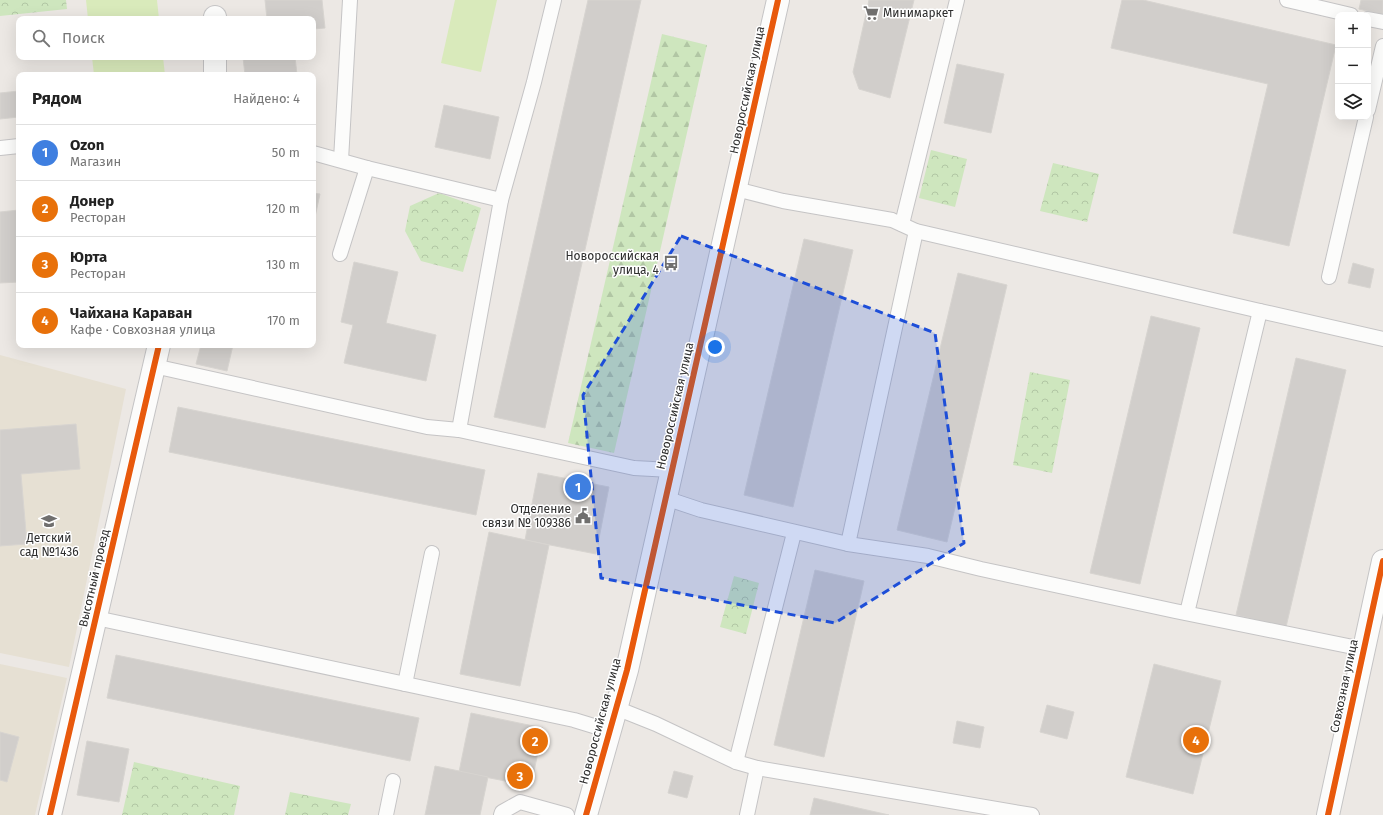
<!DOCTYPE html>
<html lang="ru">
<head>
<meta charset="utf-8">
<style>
  body { margin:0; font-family:"Fira Sans",sans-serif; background:#f6f6f6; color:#222 }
  .controls { position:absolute; right:12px; top:12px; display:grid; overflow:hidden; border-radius:8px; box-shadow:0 4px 16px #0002 }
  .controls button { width:36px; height:36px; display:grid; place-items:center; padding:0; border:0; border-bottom:1px solid #e0e0e0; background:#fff; color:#222; font:20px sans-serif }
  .you { position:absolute; left:715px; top:347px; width:14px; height:14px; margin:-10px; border:3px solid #fff; border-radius:50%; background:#1a73e8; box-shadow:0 0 0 6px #1a73e833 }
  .badge { display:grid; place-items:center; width:26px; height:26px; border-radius:50%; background:#706f6e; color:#fff; font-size:13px; font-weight:700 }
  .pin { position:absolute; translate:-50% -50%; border:2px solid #fff; box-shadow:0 1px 4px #0006 }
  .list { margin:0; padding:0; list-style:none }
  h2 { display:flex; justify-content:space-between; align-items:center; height:52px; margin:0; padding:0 16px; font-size:17px }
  h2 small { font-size:13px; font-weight:400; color:#767676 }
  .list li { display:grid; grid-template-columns:26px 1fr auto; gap:12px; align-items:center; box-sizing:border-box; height:56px; padding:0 16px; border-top:1px solid #e0e0e0 }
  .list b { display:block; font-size:15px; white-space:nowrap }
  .list p { margin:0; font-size:13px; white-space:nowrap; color:#767676 }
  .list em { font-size:13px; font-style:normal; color:#767676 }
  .icon { flex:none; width:22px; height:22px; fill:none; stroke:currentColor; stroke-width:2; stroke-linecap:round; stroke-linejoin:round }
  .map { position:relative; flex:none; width:1383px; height:815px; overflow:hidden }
  .search { position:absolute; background:#fff; box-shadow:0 4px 16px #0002; left:16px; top:16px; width:300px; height:44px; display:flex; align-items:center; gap:10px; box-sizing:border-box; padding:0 14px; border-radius:8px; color:#767676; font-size:15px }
  .panel { position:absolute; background:#fff; box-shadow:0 4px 16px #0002; left:16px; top:72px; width:300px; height:276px; border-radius:8px }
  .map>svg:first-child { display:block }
  .education { fill:#e6e0d3 }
  .forest { fill:url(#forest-firs) }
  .park { fill:url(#park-crowns) }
  .pitch { fill:#d9eabb }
  .building { fill:#d1cecb; stroke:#d7d4d0 }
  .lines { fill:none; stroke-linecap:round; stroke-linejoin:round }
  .service-casing { stroke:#c5c4c5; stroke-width:16 }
  .minor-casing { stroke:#c5c4c5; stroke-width:24 }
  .tertiary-casing { stroke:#c5c4c5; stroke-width:24 }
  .service { stroke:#fcfcfb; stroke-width:14 }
  .minor { stroke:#fcfcfb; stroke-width:22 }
  .tertiary { stroke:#fcfcfb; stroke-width:22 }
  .cycleway-casing { stroke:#fff; stroke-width:8 }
  .cycleway { stroke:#e8590c; stroke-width:6 }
  .marked { fill:#1d4ed8; fill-opacity:0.2; stroke:#1d4ed8; stroke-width:3; stroke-dasharray:8 5; stroke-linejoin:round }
  .labels { text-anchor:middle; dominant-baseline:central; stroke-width:3; stroke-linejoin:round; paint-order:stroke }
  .poi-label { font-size:12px; fill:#2e2e2e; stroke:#fff; text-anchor:end }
  .street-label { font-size:12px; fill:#2e2e2e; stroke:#fff }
</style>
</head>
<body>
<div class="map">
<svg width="1383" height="815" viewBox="0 0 1383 815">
  <defs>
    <pattern id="forest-firs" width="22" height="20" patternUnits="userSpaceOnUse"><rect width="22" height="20" fill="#cee6be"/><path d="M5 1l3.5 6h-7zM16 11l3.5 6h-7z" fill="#b1c6a4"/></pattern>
    <pattern id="park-crowns" width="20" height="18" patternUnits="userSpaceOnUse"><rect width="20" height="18" fill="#cee6be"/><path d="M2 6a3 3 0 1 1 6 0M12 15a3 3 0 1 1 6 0" fill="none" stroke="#b1c6a4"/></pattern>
  </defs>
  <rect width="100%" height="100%" fill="#ece8e4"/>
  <g class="education">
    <polygon points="0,355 126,389 69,667 0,653"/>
    <polygon points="0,664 67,678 35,815 0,815"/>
  </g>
  <polygon class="forest" points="662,34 707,45 614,453 568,443"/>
  <g class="park">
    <polygon points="0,0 66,0 67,9 0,16"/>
    <polygon points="931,150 967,159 955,207 919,198"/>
    <polygon points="1053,163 1099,174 1087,222 1040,211"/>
    <polygon points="439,193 481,208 463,272 421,261 405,231 410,206"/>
    <polygon points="1030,372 1070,380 1052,473 1013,465"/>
    <polygon points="734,576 759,583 746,634 720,627"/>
    <polygon points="134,762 240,786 234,815 122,815"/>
    <polygon points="290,792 351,804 348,815 285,815"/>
  </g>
  <g class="pitch">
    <polygon points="86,0 157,0 159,19 88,19"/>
    <polygon points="455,0 497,0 481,72 441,63"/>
    <polygon points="92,57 163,57 165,75 94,75"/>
  </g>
  <g class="building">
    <polygon points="265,0 322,0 325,28 313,29 313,19 267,19"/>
    <polygon points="588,0 641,0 545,428 494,417"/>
    <polygon points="869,0 914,0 890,98 859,89 853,72"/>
    <polygon points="1122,0 1143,0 1336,45 1289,246 1233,233 1268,84 1111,48"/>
    <polygon points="1361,0 1383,0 1383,15 1359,9"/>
    <polygon points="243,57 295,57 297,75 245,75"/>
    <polygon points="957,64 1004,74 991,133 944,123"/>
    <polygon points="19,91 19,117 0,119 0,93"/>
    <polygon points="444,105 499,117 490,159 435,147"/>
    <polygon points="313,193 320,194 313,226"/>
    <polygon points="19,210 19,282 0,283 0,212"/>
    <polygon points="804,239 853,250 793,507 744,495"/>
    <polygon points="354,262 398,272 386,323 436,335 426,381 344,363 353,325 341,322"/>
    <polygon points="1353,263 1374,269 1370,288 1348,283"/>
    <polygon points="958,273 1007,285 947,542 897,530"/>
    <polygon points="1151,316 1200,328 1140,584 1090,573"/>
    <polygon points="201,345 233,345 227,371 196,364"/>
    <polygon points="1296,358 1346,370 1286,627 1236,615"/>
    <polygon points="178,407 485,470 476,515 169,452"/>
    <polygon points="76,424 80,469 21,474 27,544 0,546 0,430"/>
    <polygon points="538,473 609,487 596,554 525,540"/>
    <polygon points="489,532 549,545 520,686 460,674"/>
    <polygon points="815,570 864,581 824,757 774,745"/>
    <polygon points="116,655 419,718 410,761 107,698"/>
    <polygon points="1154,664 1221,681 1193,794 1126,777"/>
    <polygon points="1047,705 1074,712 1067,739 1040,732"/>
    <polygon points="471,713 543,728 531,786 459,772"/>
    <polygon points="957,721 984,727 980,748 953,743"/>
    <polygon points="0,732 19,737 7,782 0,780"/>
    <polygon points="87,741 129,749 119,802 77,795"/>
    <polygon points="435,766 488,777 480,815 425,815"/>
    <polygon points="674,771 693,776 687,798 668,793"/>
    <polygon points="814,798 889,815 810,815"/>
  </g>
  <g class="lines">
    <defs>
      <g id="service">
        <polyline points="1287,0 1351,15"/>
        <polyline points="1368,19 1383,22"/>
        <polyline points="1368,110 1383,46"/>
        <polyline points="0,148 19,146"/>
        <polyline points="313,153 367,168 501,200"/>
        <polyline points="341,160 350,0"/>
        <polyline points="736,189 783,201 892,220 916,231 1260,311 1383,339"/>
        <polyline points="902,224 957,0"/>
        <polyline points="340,254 367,168"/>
        <polyline points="1329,277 1366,117"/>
        <polyline points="154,366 427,427 459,430 634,468 671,470"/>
        <polyline points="459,430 501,200 534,82 554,0"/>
        <polyline points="665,498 701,510 848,544 928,556 981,569 1175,611 1363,649"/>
        <polyline points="848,544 916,231"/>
        <polyline points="1187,613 1260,311"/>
        <polyline points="96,618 574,720 610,731"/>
        <polyline points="405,684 432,553"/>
        <polyline points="616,708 656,724 736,762 757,768 1032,815"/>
        <polyline points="736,762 794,533"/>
        <polyline points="386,815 393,781"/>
        <polyline points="501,815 502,812 520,802 567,815"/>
        <polyline points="747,815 757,768"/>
      </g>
      <g id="minor">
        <polyline points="215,17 215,19"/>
        <polyline points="215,57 215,75"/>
        <polyline points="50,815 159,345"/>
      </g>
      <g id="tertiary">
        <polyline points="586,815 627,670 778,0"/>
        <polyline points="1328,815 1383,561"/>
      </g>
    </defs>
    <use href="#service" class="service-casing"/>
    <use href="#minor" class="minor-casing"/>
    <use href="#tertiary" class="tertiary-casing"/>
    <use href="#service" class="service"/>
    <use href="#minor" class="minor"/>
    <use href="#tertiary" class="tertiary"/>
    <defs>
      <g id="cycleway">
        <polyline points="50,815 159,345"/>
        <polyline points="586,815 627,670 778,0"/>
        <polyline points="1328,815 1383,561"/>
      </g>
    </defs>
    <use href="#cycleway" class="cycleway-casing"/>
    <use href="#cycleway" class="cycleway"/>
  </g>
  <path class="marked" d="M 681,236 L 935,333 L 964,543 L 835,623 L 601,578 L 583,395 Z"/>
  <defs>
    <symbol id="supermarket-bare" viewBox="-9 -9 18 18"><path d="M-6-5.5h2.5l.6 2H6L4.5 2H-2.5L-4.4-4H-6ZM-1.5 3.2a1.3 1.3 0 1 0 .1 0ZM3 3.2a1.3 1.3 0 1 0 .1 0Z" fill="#706f6e" stroke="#fff" stroke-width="2.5" paint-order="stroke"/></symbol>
    <symbol id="bus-bare" viewBox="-9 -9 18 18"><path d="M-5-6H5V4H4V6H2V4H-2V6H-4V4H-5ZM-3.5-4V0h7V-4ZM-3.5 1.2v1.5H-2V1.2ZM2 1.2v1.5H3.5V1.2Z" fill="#706f6e" stroke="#fff" stroke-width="2.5" paint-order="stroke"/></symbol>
    <symbol id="civic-bare" viewBox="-9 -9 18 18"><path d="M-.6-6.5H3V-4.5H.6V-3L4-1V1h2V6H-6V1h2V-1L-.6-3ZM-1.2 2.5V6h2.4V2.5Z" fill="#706f6e" stroke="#fff" stroke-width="2.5" paint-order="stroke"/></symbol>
    <symbol id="school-bare" viewBox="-9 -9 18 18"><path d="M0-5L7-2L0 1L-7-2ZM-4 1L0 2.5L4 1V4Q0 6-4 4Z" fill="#706f6e" stroke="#fff" stroke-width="2.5" paint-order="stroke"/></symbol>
  </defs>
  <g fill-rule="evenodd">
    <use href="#supermarket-bare" x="860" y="2" width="22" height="22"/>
    <use href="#bus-bare" x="660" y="252" width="22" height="22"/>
    <use href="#civic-bare" x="572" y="505" width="22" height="22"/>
    <use href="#school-bare" x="38" y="510" width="22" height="22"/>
  </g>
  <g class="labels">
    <g class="poi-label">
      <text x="883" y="13" text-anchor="start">Минимаркет</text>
      <text x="659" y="256">Новороссийская<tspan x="659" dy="14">улица, 4</tspan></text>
      <text x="571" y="509">Отделение<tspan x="571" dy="14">связи № 109386</tspan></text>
      <text x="49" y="538" text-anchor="middle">Детский<tspan x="49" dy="14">сад №1436</tspan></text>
    </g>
    <g class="street-label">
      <text transform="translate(747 90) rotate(-78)">Новороссийская улица</text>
      <text transform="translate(675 406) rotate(-77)">Новороссийская улица</text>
      <text transform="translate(94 578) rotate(-77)">Высотный проезд</text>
      <text transform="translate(1344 686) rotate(-78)">Совхозная улица</text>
      <text transform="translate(600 721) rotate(-75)">Новороссийская улица</text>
    </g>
  </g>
</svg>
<div class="controls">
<button>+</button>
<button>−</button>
<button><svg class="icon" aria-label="layers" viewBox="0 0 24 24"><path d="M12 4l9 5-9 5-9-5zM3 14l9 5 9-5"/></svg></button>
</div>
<div class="you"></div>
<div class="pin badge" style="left:578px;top:487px;background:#3f7fe0">1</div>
<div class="pin badge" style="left:535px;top:741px;background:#e8710a">2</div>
<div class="pin badge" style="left:520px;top:776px;background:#e8710a">3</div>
<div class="pin badge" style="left:1196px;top:740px;background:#e8710a">4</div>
<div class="search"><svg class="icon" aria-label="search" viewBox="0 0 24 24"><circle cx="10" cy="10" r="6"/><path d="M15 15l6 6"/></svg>Поиск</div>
<section class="panel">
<h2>Рядом<small>Найдено: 4</small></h2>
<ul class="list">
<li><span class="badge" style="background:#3f7fe0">1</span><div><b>Ozon</b><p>Магазин</p></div><em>50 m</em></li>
<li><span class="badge" style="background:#e8710a">2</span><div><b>Донер</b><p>Ресторан</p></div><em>120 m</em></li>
<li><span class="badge" style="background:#e8710a">3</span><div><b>Юрта</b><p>Ресторан</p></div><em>130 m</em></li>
<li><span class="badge" style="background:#e8710a">4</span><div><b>Чайхана Караван</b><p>Кафе · Совхозная улица</p></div><em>170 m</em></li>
</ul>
</section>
</div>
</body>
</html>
